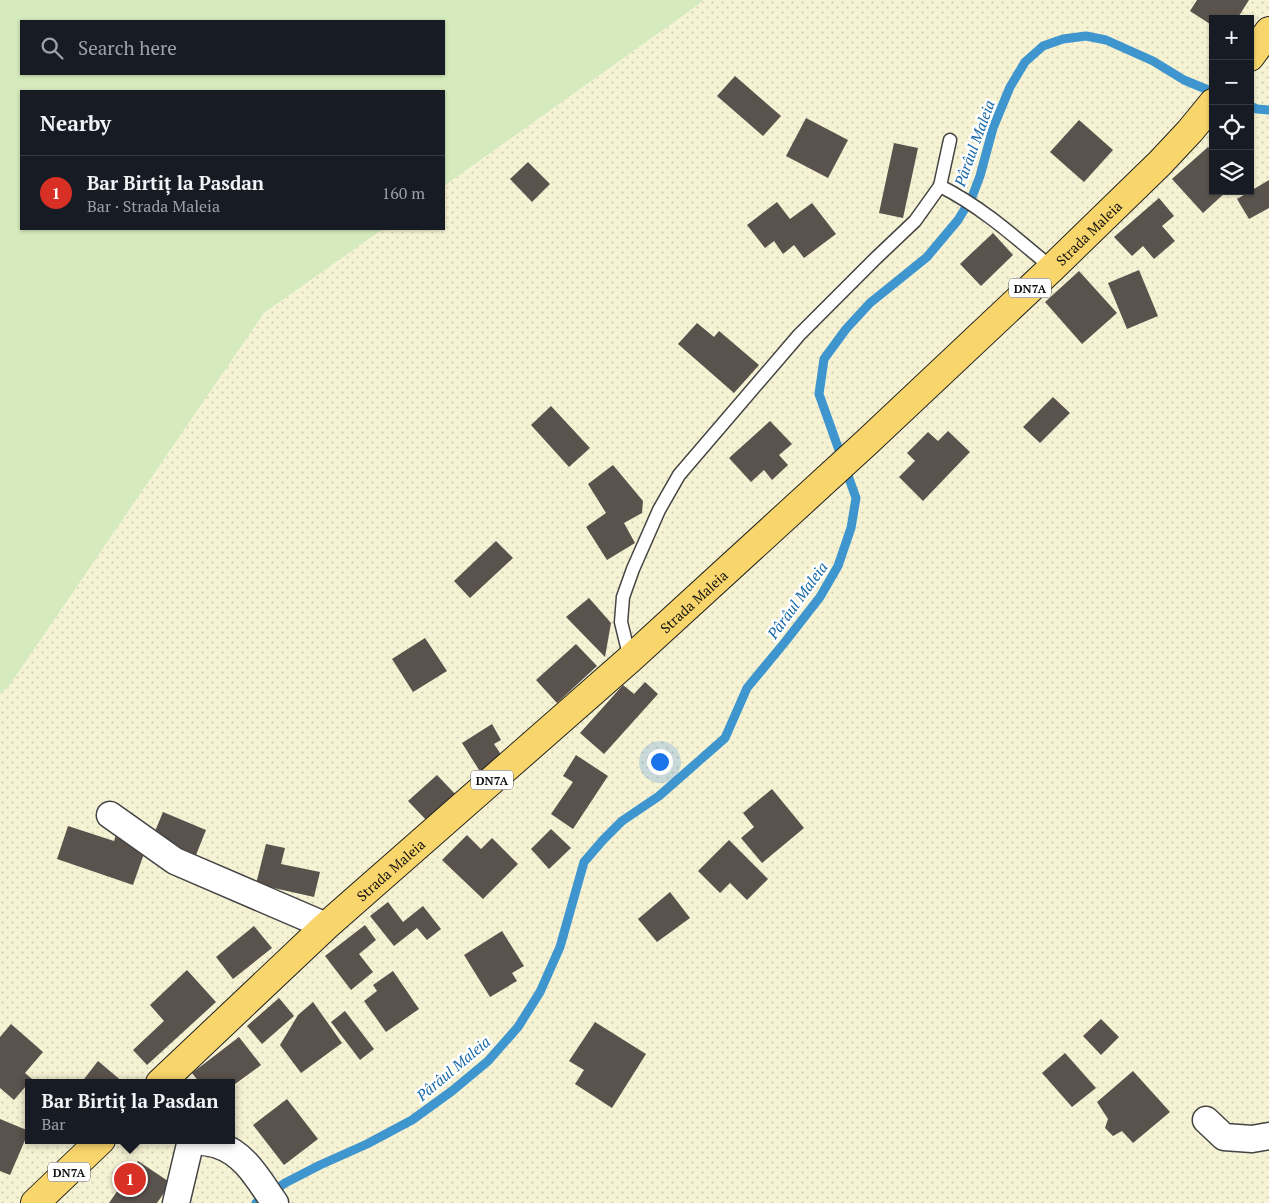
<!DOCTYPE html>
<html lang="en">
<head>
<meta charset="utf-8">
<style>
  body { margin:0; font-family:"PT Serif",serif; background:#242831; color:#f1f3f6 }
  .controls { position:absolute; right:15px; top:15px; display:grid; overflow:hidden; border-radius:0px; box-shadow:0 1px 4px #0004 }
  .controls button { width:45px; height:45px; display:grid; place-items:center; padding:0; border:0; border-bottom:1px solid #363941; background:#171b24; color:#f1f3f6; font:25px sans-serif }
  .you { position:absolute; left:659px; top:761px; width:18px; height:18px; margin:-12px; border:4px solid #fff; border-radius:50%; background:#1a73e8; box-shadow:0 0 0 8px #1a73e833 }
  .badge { display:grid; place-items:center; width:32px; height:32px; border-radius:50%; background:#d93025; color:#fff; font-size:16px; font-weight:700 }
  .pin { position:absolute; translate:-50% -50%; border:2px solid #fff; box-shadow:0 1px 5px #0006 }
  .popup { position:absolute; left:25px; top:1079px; width:210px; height:65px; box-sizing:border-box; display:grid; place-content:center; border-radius:0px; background:#171b24; filter:drop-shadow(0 1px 4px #0005); font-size:16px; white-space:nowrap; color:#9ea1a6 }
  .popup b { font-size:19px; color:#f1f3f6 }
  .popup::after { content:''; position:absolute; left:50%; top:100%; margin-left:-10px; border:10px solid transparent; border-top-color:#171b24 }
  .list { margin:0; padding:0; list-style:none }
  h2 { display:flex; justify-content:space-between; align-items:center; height:65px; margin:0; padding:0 20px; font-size:21px }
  h2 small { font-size:16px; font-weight:400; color:#9ea1a6 }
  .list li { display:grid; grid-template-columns:32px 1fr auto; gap:15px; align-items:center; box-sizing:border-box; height:75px; padding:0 20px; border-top:1px solid #363941 }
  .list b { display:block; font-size:19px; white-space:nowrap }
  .list p { margin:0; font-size:16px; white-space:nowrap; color:#9ea1a6 }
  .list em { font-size:16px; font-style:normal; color:#9ea1a6 }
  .icon { flex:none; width:28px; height:28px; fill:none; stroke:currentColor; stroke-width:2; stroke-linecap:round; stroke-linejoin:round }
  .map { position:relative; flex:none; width:1269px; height:1203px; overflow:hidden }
  .search { position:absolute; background:#171b24; box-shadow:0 1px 4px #0004; left:20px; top:20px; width:425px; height:55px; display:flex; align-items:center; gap:12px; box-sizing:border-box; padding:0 18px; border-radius:0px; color:#9ea1a6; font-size:19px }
  .panel { position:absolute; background:#171b24; box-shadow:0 1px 4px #0004; left:20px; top:90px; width:425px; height:140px; border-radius:0px }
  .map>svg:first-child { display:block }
  .farmland { fill:url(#farmland-dots); fill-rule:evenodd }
  .grass { fill:#d5ebbd; fill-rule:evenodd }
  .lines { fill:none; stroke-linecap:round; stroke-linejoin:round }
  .stream { stroke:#3f96cf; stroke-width:9 }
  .building { fill:#5a524d }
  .lane-casing { stroke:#444; stroke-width:15 }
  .street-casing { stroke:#444; stroke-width:29 }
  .primary-casing { stroke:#222; stroke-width:30 }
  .lane { stroke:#fff; stroke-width:12 }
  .street { stroke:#fff; stroke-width:26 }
  .primary { stroke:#f9d66b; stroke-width:28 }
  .labels { text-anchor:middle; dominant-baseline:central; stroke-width:5; stroke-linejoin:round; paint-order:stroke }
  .shield { fill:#fff; stroke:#585858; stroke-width:1 }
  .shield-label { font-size:12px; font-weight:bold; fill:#111 }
  .street-label { font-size:14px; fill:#111; stroke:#fff }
  .water-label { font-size:15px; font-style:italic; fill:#1768a6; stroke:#fff }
</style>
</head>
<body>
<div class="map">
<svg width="1269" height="1203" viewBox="0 0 1269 1203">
  <defs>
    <pattern id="farmland-dots" width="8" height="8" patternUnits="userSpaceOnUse" patternTransform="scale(1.25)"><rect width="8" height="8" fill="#f6f3d4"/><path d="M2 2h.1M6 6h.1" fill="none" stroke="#d2cfb5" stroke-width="1.8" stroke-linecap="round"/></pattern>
  </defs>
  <rect width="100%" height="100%" fill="#fffdf5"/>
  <path class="farmland" d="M 703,0 L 1269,0 L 1269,1203 L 0,1203 L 0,694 L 9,686 L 264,313 L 383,229 L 444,229 L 444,186 L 698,5 ZM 1213,19 L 1250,19 L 1250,191 L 1213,191 ZM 29,1083 L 231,1083 L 231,1140 L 29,1140 Z"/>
  <path class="grass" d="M 0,0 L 703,0 L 698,5 L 444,186 L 444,91 L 21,91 L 21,229 L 383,229 L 264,313 L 9,686 L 0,694 ZM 21,21 L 444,21 L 444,74 L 21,74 Z"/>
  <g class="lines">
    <g class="stream">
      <polyline points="1250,106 1257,109 1269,110"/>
      <polyline points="256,1203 285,1183 320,1165 367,1144 412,1120 452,1091 488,1061 518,1027 540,992 560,947 584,862 603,840 622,821 659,796 725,738 747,688 785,642 820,597 838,566 851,528 856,498 819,394 824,359 846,329 870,303 927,257 958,220 972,197 980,176 993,128 1010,87 1025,62 1043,46 1063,39 1086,36 1106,40 1153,61 1184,80 1213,92"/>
    </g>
  </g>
  <g class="building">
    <polygon points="1197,0 1249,0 1237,19 1220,19 1216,16 1213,19 1210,24 1190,11"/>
    <polygon points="735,76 781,116 763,136 717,96"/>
    <polygon points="806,118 848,140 828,178 786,156"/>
    <polygon points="1079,120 1113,150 1084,182 1050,152"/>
    <polygon points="894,143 918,148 903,218 879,213"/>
    <polygon points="1208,147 1213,152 1213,191 1227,191 1203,213 1172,179"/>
    <polygon points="528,162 550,184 532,202 510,179"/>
    <polygon points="1269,180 1269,208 1249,219 1237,199"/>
    <polygon points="1159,198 1174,216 1162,226 1175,241 1154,259 1143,246 1132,256 1114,237"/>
    <polygon points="777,202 790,219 812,203 836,234 804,258 794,245 783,254 774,241 765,248 747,225"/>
    <polygon points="993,233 1013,255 981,286 960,264"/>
    <polygon points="1139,270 1158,316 1127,329 1108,283"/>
    <polygon points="1079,271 1117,313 1082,344 1045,302"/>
    <polygon points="697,323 714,337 719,331 759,365 734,393 678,344"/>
    <polygon points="1053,397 1070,413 1040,443 1023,427"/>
    <polygon points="551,406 590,448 569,467 531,425"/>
    <polygon points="770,421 792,444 779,455 788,465 772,480 764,470 751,482 729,458"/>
    <polygon points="948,431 970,452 923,501 899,477 915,461 907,453 928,432 938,441"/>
    <polygon points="613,465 643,501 642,513 624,523 635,543 607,560 586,527 606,513 588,484"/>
    <polygon points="496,541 513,558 470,598 454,581"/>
    <polygon points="589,598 611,623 605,657 566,617"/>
    <polygon points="425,638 447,671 413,692 392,659"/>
    <polygon points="576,644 597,666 557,703 536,680"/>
    <polygon points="645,682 658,694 604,754 580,733 623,685 634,694"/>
    <polygon points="492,724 501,740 494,744 504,759 481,773 462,743"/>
    <polygon points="576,755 608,776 573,829 551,814 573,782 563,776"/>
    <polygon points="437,775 458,797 430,824 408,801"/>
    <polygon points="772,789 804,828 762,863 741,838 754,827 743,813"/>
    <polygon points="163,812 206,830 196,855 153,836"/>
    <polygon points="68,826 114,841 116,835 147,845 133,885 57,859"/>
    <polygon points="551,829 571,848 549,869 531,849"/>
    <polygon points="467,835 481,849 492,838 518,864 483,899 442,860"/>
    <polygon points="729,840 768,879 747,900 730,883 720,893 698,871"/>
    <polygon points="266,844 285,848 281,864 320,872 314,897 256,884"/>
    <polygon points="670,892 690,918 657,942 638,919"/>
    <polygon points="388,902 403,922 423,906 441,929 427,940 417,928 394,946 370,916"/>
    <polygon points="365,925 376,940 359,954 373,972 351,990 325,956"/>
    <polygon points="254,926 272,948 233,979 216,957"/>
    <polygon points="502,931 524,966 512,973 517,981 490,997 464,955"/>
    <polygon points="187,970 216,1002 147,1065 133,1050 164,1021 150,1005"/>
    <polygon points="393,971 419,1009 386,1032 364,1001 377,991 373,985"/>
    <polygon points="279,998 294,1016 262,1044 247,1026"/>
    <polygon points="313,1002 342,1043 301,1073 280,1045 298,1015"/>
    <polygon points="345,1011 374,1049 360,1060 331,1022"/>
    <polygon points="1101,1019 1119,1037 1101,1055 1083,1036"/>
    <polygon points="595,1022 646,1054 612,1108 575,1084 584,1070 569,1061"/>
    <polygon points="11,1024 43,1052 25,1073 32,1079 14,1100 0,1088 0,1037"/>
    <polygon points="239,1037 261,1065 231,1087 231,1083 200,1083 192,1073"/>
    <polygon points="1065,1053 1096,1088 1072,1107 1042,1073"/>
    <polygon points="98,1061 124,1083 81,1083"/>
    <polygon points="1133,1071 1170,1112 1133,1143 1122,1131 1113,1136 1105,1128 1108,1119 1097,1102"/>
    <polygon points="287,1099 318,1139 284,1165 253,1125"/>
    <polygon points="0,1119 29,1131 10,1175 0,1171"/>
    <polygon points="138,1161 171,1183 157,1203 109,1203"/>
  </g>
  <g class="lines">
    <defs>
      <g id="lane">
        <path d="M 950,140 L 940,186 C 982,207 1016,238 1052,268"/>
        <polyline points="630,659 621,622 623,597 633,569 659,510 679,475 799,335 876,258 915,221 940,186"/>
      </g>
      <g id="street">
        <polyline points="110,815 175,861 326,926"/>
        <polyline points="1206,1120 1224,1137 1252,1139 1269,1136"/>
        <path d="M 176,1203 L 191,1140 C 200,1142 210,1142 218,1145 C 246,1154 259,1181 275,1203"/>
      </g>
      <g id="primary">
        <polyline points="1250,57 1269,31"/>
        <path id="s1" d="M 160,1083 L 326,926 L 630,659 L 866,443 L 1052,268 L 1160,163 L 1190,131 L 1213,103"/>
        <polyline points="35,1203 101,1140"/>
      </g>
    </defs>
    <use href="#lane" class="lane-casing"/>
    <use href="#street" class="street-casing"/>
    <use href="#primary" class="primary-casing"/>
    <use href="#lane" class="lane"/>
    <use href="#street" class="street"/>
    <use href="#primary" class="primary"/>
  </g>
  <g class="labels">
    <g class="shield">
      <rect x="1009" y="278.5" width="42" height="19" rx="4"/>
      <rect x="471" y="770.5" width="42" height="19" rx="4"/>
      <rect x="48" y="1162.5" width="42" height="19" rx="4"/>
    </g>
    <g class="shield-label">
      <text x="1030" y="288">DN7A</text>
      <text x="492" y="780">DN7A</text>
      <text x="69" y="1172">DN7A</text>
    </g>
    <g class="street-label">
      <text stroke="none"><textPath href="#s1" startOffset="1259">Strada Maleia</textPath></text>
      <text stroke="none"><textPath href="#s1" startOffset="719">Strada Maleia</textPath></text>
      <text stroke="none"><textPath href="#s1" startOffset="314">Strada Maleia</textPath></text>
    </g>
    <g class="water-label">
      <text transform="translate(974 143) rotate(-70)">Pârâul Maleia</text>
      <text transform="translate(797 600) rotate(-54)">Pârâul Maleia</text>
      <text transform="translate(453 1068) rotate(-40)">Pârâul Maleia</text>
    </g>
  </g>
</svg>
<div class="controls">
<button>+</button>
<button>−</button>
<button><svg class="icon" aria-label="locate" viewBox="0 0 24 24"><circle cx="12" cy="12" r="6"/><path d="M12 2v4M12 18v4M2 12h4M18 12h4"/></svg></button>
<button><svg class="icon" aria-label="layers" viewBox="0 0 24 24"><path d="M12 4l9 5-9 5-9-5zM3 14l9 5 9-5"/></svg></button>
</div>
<div class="you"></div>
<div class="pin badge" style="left:130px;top:1179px">1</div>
<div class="popup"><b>Bar Birtiț la Pasdan</b>Bar</div>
<div class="search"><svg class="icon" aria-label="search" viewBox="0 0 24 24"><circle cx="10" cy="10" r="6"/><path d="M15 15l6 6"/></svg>Search here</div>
<section class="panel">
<h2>Nearby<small></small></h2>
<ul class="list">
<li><span class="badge">1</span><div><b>Bar Birtiț la Pasdan</b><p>Bar · Strada Maleia</p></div><em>160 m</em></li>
</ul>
</section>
</div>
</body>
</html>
